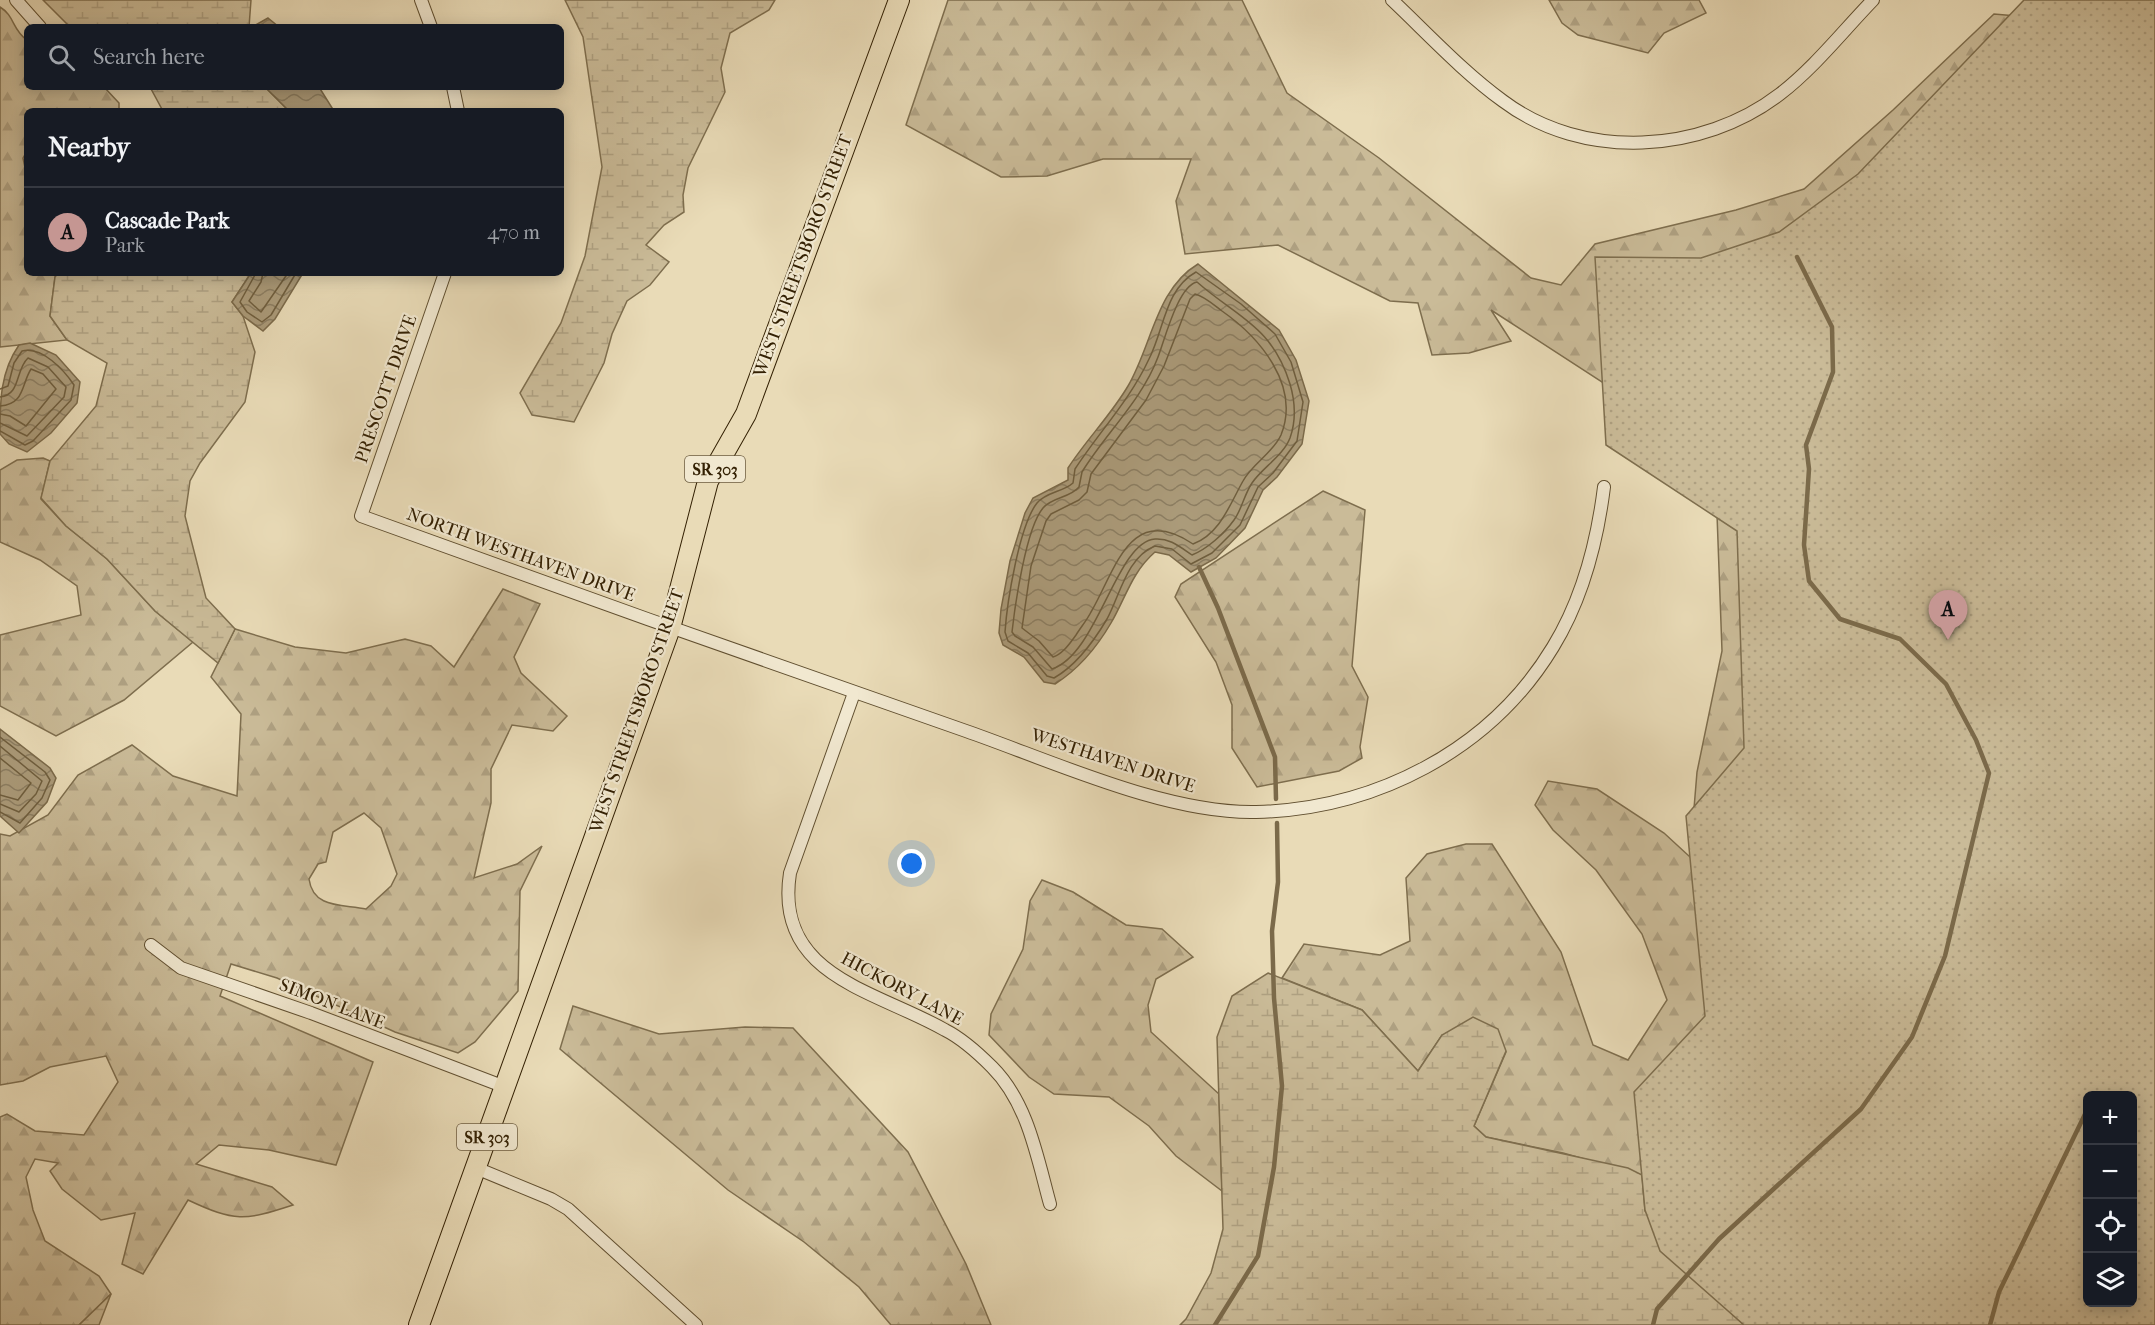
<!DOCTYPE html>
<html lang="en">
<head>
<meta charset="utf-8">
<style>
  body { margin:0; font-family:"IM FELL French Canon",serif; background:#242831; color:#f1f3f6 }
  .controls { position:absolute; right:18px; bottom:18px; display:grid; overflow:hidden; border-radius:9px; box-shadow:0 3px 15px #0003 }
  .controls button { width:54px; height:54px; display:grid; place-items:center; padding:0; border:0; border-bottom:2px solid #363941; background:#171b24; color:#f1f3f6; font:30px sans-serif }
  .you { position:absolute; left:912px; top:864px; width:21px; height:21px; margin:-15px; border:4px solid #fff; border-radius:50%; background:#1a73e8; box-shadow:0 0 0 9px #1a73e833 }
  .badge { display:grid; place-items:center; width:39px; height:39px; border-radius:50%; background:#c59692; color:#111; font-size:20px; font-weight:700 }
  .pin { position:absolute; translate:-50% -50px; filter:drop-shadow(0 2px 3px #0008) }
  .pin::after { content:''; position:absolute; top:32px; width:21px; height:18px; background:inherit; clip-path:polygon(0 0,100% 0,50% 100%) }
  .list { margin:0; padding:0; list-style:none }
  h2 { display:flex; justify-content:space-between; align-items:center; height:78px; margin:0; padding:0 24px; font-size:26px }
  h2 small { font-size:20px; font-weight:400; color:#9ea1a6 }
  .list li { display:grid; grid-template-columns:39px 1fr auto; gap:18px; align-items:center; box-sizing:border-box; height:90px; padding:0 24px; border-top:2px solid #363941 }
  .list b { display:block; font-size:22px; white-space:nowrap }
  .list p { margin:0; font-size:20px; white-space:nowrap; color:#9ea1a6 }
  .list em { font-size:20px; font-style:normal; color:#9ea1a6 }
  .icon { flex:none; width:33px; height:33px; fill:none; stroke:currentColor; stroke-width:2; stroke-linecap:round; stroke-linejoin:round }
  .map { position:relative; flex:none; width:2155px; height:1325px; overflow:hidden }
  .search { position:absolute; background:#171b24; box-shadow:0 3px 15px #0003; left:24px; top:24px; width:540px; height:66px; display:flex; align-items:center; gap:15px; box-sizing:border-box; padding:0 21px; border-radius:9px; color:#9ea1a6; font-size:22px }
  .panel { position:absolute; background:#171b24; box-shadow:0 3px 15px #0003; left:24px; top:108px; width:540px; height:168px; border-radius:9px }
  .map>svg:first-child { display:block }
  .forest { fill:url(#forest-firs); stroke:#7e6e4e; stroke-width:1.5; fill-rule:evenodd }
  .wetland { fill:url(#wetland-marsh); stroke:#7e6e4e; stroke-width:1.5 }
  .park { fill:url(#park-dots); stroke:#7e6e4e; stroke-width:1.5; fill-rule:evenodd }
  .water { fill:url(#water-waves); stroke:#7b6a4a; stroke-width:1.5 }
  .lines { fill:none; stroke-linecap:round; stroke-linejoin:round }
  .shore { stroke:#6f5e3e; stroke-width:1.5 }
  .stream { stroke:#7b6a4a; stroke-width:4.5 }
  .minor-casing { stroke:#604f30; stroke-width:14 }
  .primary-casing { stroke:#332003; stroke-width:22 }
  .minor { stroke:#f1e8d0; stroke-width:12 }
  .primary { stroke:#e9dbb7; stroke-width:20 }
  .labels { text-anchor:middle; dominant-baseline:central; stroke-width:4.5; stroke-linejoin:round; paint-order:stroke }
  .shield { fill:#f1e8d0; stroke:#6c5c40; stroke-width:1.5 }
  .shield-label { font-size:16px; font-weight:bold; fill:#332003 }
  .street-label { font-size:18px; fill:#332003; stroke:#f1e8d0 }
</style>
</head>
<body>
<div class="map">
<svg width="2155" height="1325" viewBox="0 0 2155 1325">
  <defs>
    <pattern id="forest-firs" width="22" height="20" patternUnits="userSpaceOnUse" patternTransform="scale(1.5)"><rect width="22" height="20" fill="#cabb98"/><path d="M5 1l3.5 6h-7zM16 11l3.5 6h-7z" fill="#aea081"/></pattern>
    <pattern id="wetland-marsh" width="20" height="14" patternUnits="userSpaceOnUse" patternTransform="scale(1.5)"><rect width="20" height="14" fill="#cabb98"/><path d="M1 5h8M5 5V1M11 12h8M15 12V8" fill="none" stroke="#aea081"/></pattern>
    <pattern id="park-dots" width="8" height="8" patternUnits="userSpaceOnUse" patternTransform="scale(1.5)"><rect width="8" height="8" fill="#cabb98"/><path d="M2 2h.1M6 6h.1" fill="none" stroke="#aea081" stroke-width="1.8" stroke-linecap="round"/></pattern>
    <pattern id="water-waves" width="16" height="10" patternUnits="userSpaceOnUse" patternTransform="scale(1.5)"><rect width="16" height="10" fill="#ab9b7a"/><path d="M0 5q4-4 8 0t8 0" fill="none" stroke="#8c7e62"/></pattern>
  </defs>
  <rect width="100%" height="100%" fill="#e9dbb7"/>
  <filter id="stains"><feTurbulence type="fractalNoise" baseFrequency=".00333" numOctaves="4"/><feColorMatrix values="0 0 0 0 .2 0 0 0 0 .09 0 0 0 0 .02 0 0 0 .5 -.17"/></filter>
  <radialGradient id="worn" r=".72"><stop offset=".6" stop-color="#630" stop-opacity="0"/><stop offset="1" stop-color="#630" stop-opacity=".3"/></radialGradient>
  <g class="forest">
    <path d="M 948,0 L 1242,0 L 1287,93 L 1379,158 L 1531,278 L 1561,285 L 1595,244 L 1736,210 L 1804,189 L 1893,110 L 1994,14 L 2085,22 L 2155,1325 L 1660,1251 L 1642,1175 L 1563,1153 L 1486,1137 L 1474,1126 L 1506,1052 L 1442,1035 L 1418,1071 L 1362,1010 L 1282,978 L 1304,944 L 1380,955 L 1410,941 L 1406,878 L 1427,854 L 1466,844 L 1492,844 L 1561,952 L 1593,1045 L 1628,1060 L 1667,1000 L 1642,934 L 1596,870 L 1553,830 L 1535,805 L 1548,781 L 1597,789 L 1664,833 L 1690,857 L 1697,772 L 1722,651 L 1716,487 L 1633,402 L 1491,310 L 1511,341 L 1469,353 L 1432,355 L 1418,303 L 1390,301 L 1278,245 L 1185,254 L 1176,201 L 1191,159 L 1103,159 L 1047,176 L 1001,177 L 906,125 ZM 2088,1096 L 2132,1096 L 2132,1302 L 2088,1302 Z"/>
    <polygon points="1549,0 1699,0 1706,13 1664,33 1648,53 1578,35 1562,23"/>
    <path d="M 0,7 C 15,16 12,30 27,40 L 27,87 L 104,87 L 119,103 L 119,111 L 27,111 L 27,151 L 23,158 L 27,177 L 27,273 L 58,273 L 55,277 L 50,316 L 67,340 L 0,347 Z"/>
    <polygon points="43,458 50,461 41,499 66,526 107,559 155,611 193,642 124,700 56,736 0,706 0,635 81,615 77,586 40,560 0,542 0,470 17,460"/>
    <polygon points="1323,491 1365,510 1352,666 1368,697 1360,747 1362,758 1339,771 1257,787 1232,748 1232,705 1216,662 1175,597 1181,584"/>
    <path d="M 503,589 L 540,604 L 514,657 L 521,673 L 567,716 L 553,731 L 512,725 L 491,769 L 491,803 L 474,878 L 517,864 L 542,846 L 520,891 L 518,991 L 475,1042 L 458,1053 L 395,1032 L 277,978 L 231,964 L 220,996 L 373,1062 L 336,1165 L 269,1150 L 219,1145 L 196,1164 L 272,1187 L 293,1205 C 244,1221 235,1222 188,1200 L 143,1274 L 122,1264 L 135,1213 L 101,1220 L 62,1189 L 50,1171 L 58,1163 L 35,1159 L 26,1177 L 33,1210 L 45,1241 L 99,1276 L 111,1294 L 79,1325 L 0,1325 L 0,1117 L 7,1114 L 35,1131 L 84,1135 L 118,1082 L 106,1056 L 50,1067 L 23,1081 L 0,1085 L 0,834 L 10,836 L 48,815 L 78,775 L 132,745 L 173,776 L 237,796 L 241,714 L 211,677 L 235,629 L 295,647 L 346,653 L 405,639 L 431,646 L 454,667 ZM 364,813 L 381,828 L 397,874 L 391,886 L 366,909 C 343,904 313,909 309,879 L 318,864 L 326,862 L 333,832 Z"/>
    <polygon points="1042,880 1073,892 1126,925 1162,929 1193,957 1156,979 1148,1005 1151,1032 1219,1094 1222,1191 1176,1156 1149,1126 1109,1097 1054,1094 1029,1077 989,1035 991,1014 1023,949 1030,901"/>
    <polygon points="573,1006 659,1034 745,1027 793,1028 908,1152 966,1264 991,1325 891,1325 859,1287 804,1242 728,1190 560,1049"/>
  </g>
  <g class="wetland">
    <polygon points="43,0 251,0 249,27 70,27"/>
    <polygon points="565,0 775,0 769,10 730,33 721,68 725,92 688,168 683,195 684,212 664,225 646,245 669,262 650,285 627,301 612,334 604,363 574,422 532,415 520,393 561,323 585,256 602,167 583,37"/>
    <polygon points="150,87 265,87 289,111 163,111"/>
    <polygon points="58,273 251,273 232,302 243,316 255,352 245,402 200,463 190,481 185,516 206,598 235,629 218,663 155,611 107,559 66,526 41,498 50,461 96,406 107,363 67,340 50,316 55,277"/>
    <polygon points="1268,973 1362,1010 1418,1071 1442,1035 1473,1017 1498,1029 1506,1051 1474,1126 1486,1137 1628,1168 1642,1175 1645,1211 1727,1309 1744,1325 1180,1325 1186,1319 1211,1273 1223,1229 1217,1037 1232,996"/>
    <polygon points="111,1294 99,1325 79,1325"/>
  </g>
  <path class="park" d="M 2024,0 L 2155,0 L 2155,1325 L 1744,1325 L 1660,1251 L 1645,1210 L 1634,1092 L 1705,1016 L 1686,816 L 1744,748 L 1737,531 L 1606,445 L 1595,257 L 1701,258 L 1779,232 L 1858,174 ZM 2088,1096 L 2132,1096 L 2132,1302 L 2088,1302 Z"/>
  <g class="water">
    <polygon points="268,18 279,27 252,27"/>
    <polygon points="265,87 319,87 334,111 289,111"/>
    <path d="M 1198,264 L 1279,330 L 1296,360 L 1309,401 L 1302,444 L 1277,477 L 1263,490 L 1245,528 L 1216,558 L 1191,572 L 1169,555 L 1155,552 C 1132,572 1126,597 1111,623 C 1097,647 1079,669 1055,684 L 1044,682 L 1024,657 L 1003,645 L 999,633 L 1001,609 L 1010,561 L 1025,513 L 1033,498 L 1068,480 L 1068,468 C 1086,440 1111,415 1128,386 C 1152,345 1156,289 1198,264 Z"/>
    <polygon points="251,273 303,273 275,319 263,331 243,316 232,302"/>
    <path d="M 30,343 L 56,355 L 80,382 L 77,403 L 51,433 L 27,452 L 9,444 L 0,434 C 0,402 0,372 19,345 Z"/>
    <polygon points="0,729 50,768 56,778 47,802 19,833 0,816"/>
  </g>
  <g class="lines">
    <g class="shore">
      <path d="M 1196,272 L 1241,304 L 1275,334 L 1291,362 L 1303,402 L 1297,441 L 1273,473 L 1258,487 L 1240,525 L 1212,553 L 1191,564 L 1172,549 L 1155,546 C 1127,557 1120,595 1107,619 C 1094,641 1077,665 1054,678 L 1047,676 L 1028,653 L 1008,641 L 1005,632 C 1007,603 1019,526 1037,503 C 1046,492 1063,492 1073,483 L 1075,469 C 1099,432 1130,400 1149,359 C 1164,330 1165,289 1196,272 Z"/>
      <polyline points="256,273 240,302 247,312 262,322 271,315 296,273"/>
      <polyline points="263,273 261,282 249,301 261,312 288,273"/>
      <path d="M 1197,282 C 1238,318 1272,326 1290,384 C 1295,401 1296,421 1290,438 C 1283,456 1262,468 1252,483 C 1244,495 1242,509 1234,520 C 1224,534 1207,549 1192,555 C 1180,547 1170,538 1155,539 C 1116,542 1098,654 1052,669 L 1033,647 L 1015,636 L 1012,632 C 1015,605 1026,528 1043,508 C 1052,497 1070,498 1079,487 L 1082,472 C 1106,433 1142,400 1158,357 C 1165,339 1178,286 1197,282 Z"/>
      <path d="M 1195,294 C 1204,296 1214,305 1222,311 C 1259,337 1301,385 1281,435 C 1273,453 1252,464 1243,481 C 1230,504 1220,534 1193,544 C 1130,502 1116,569 1091,612 C 1087,620 1081,627 1076,635 C 1070,643 1063,654 1053,657 L 1039,641 L 1022,628 L 1031,566 L 1046,521 L 1051,514 L 1079,500 L 1087,492 L 1091,474 L 1146,400 L 1164,366 L 1190,299 Z"/>
      <path d="M 0,389 L 8,386 L 14,363 L 22,351 C 42,346 64,370 74,385 L 71,400 L 33,441 L 25,445 L 0,431"/>
      <path d="M 0,397 C 21,395 15,370 28,358 L 48,367 L 66,387 L 64,397 L 27,436 L 0,423"/>
      <path d="M 0,406 C 25,404 21,385 31,369 L 43,374 L 56,389 L 26,426 L 10,416 L 0,414"/>
      <polyline points="0,737 45,772 50,780 42,798 20,823 0,812"/>
      <polyline points="0,746 42,781 36,794 19,812 0,804"/>
      <polyline points="0,758 31,783 18,800 0,795"/>
    </g>
    <g class="stream">
      <polyline points="1199,567 1218,608 1275,757 1276,799"/>
      <polyline points="1215,1325 1258,1256 1274,1167 1282,1086 1274,998 1272,931 1278,882 1277,823"/>
      <polyline points="1653,1325 1657,1309 1719,1239 1861,1109 1912,1037 1945,956 1989,773 1976,740 1946,684 1900,639 1840,619 1809,581 1804,545 1809,469 1806,445 1833,372 1832,327 1797,257"/>
      <polyline points="1990,1325 1999,1292 2088,1108"/>
    </g>
    <defs>
      <g id="minor">
        <polyline points="16,0 40,27"/>
        <polyline points="421,0 431,27"/>
        <path d="M 1392,0 C 1428,34 1463,72 1503,101 C 1583,161 1702,154 1780,94 C 1814,68 1843,31 1873,0"/>
        <polyline points="453,87 458,111"/>
        <path d="M 445,273 L 361,516 C 562,589 764,661 966,731 C 1052,761 1166,814 1256,812 C 1375,809 1490,751 1553,647 C 1583,598 1597,543 1604,487"/>
        <path d="M 854,693 L 790,873 C 774,976 875,990 945,1030 C 963,1039 978,1053 992,1067 C 1028,1103 1037,1157 1050,1204"/>
        <polyline points="151,945 181,968 311,1013 505,1087"/>
        <polyline points="476,1168 551,1199 568,1209 696,1325"/>
      </g>
      <polyline id="primary" points="419,1325 670,628 708,481 746,414 899,0"/>
    </defs>
    <use href="#minor" class="minor-casing"/>
    <use href="#primary" class="primary-casing"/>
    <use href="#minor" class="minor"/>
    <use href="#primary" class="primary"/>
  </g>
  <g class="labels">
    <g class="shield">
      <rect x="685" y="456" width="60" height="26" rx="4.5"/>
      <rect x="457" y="1124" width="60" height="26" rx="4.5"/>
    </g>
    <g class="shield-label">
      <text x="715" y="469">SR 303</text>
      <text x="487" y="1137">SR 303</text>
    </g>
    <g class="street-label">
      <text transform="translate(803 256) rotate(-70)">WEST STREETSBORO STREET</text>
      <text transform="translate(386 389) rotate(-71)">PRESCOTT DRIVE</text>
      <text transform="translate(521 555) rotate(20)">NORTH WESTHAVEN DRIVE</text>
      <text transform="translate(637 711) rotate(-71)">WEST STREETSBORO STREET</text>
      <text transform="translate(1113 761) rotate(18)">WESTHAVEN DRIVE</text>
      <text transform="translate(902 989) rotate(28)">HICKORY LANE</text>
      <text transform="translate(332 1004) rotate(21)">SIMON LANE</text>
    </g>
  </g>
  <rect width="100%" height="100%" filter="url(#stains)"/>
  <rect width="100%" height="100%" fill="url(#worn)"/>
</svg>
<div class="controls">
<button>+</button>
<button>−</button>
<button><svg class="icon" aria-label="locate" viewBox="0 0 24 24"><circle cx="12" cy="12" r="6"/><path d="M12 2v4M12 18v4M2 12h4M18 12h4"/></svg></button>
<button><svg class="icon" aria-label="layers" viewBox="0 0 24 24"><path d="M12 4l9 5-9 5-9-5zM3 14l9 5 9-5"/></svg></button>
</div>
<div class="you"></div>
<div class="pin badge" style="left:1948px;top:640px">A</div>
<div class="search"><svg class="icon" aria-label="search" viewBox="0 0 24 24"><circle cx="10" cy="10" r="6"/><path d="M15 15l6 6"/></svg>Search here</div>
<section class="panel">
<h2>Nearby<small></small></h2>
<ul class="list">
<li><span class="badge">A</span><div><b>Cascade Park</b><p>Park</p></div><em>470 m</em></li>
</ul>
</section>
</div>
</body>
</html>
